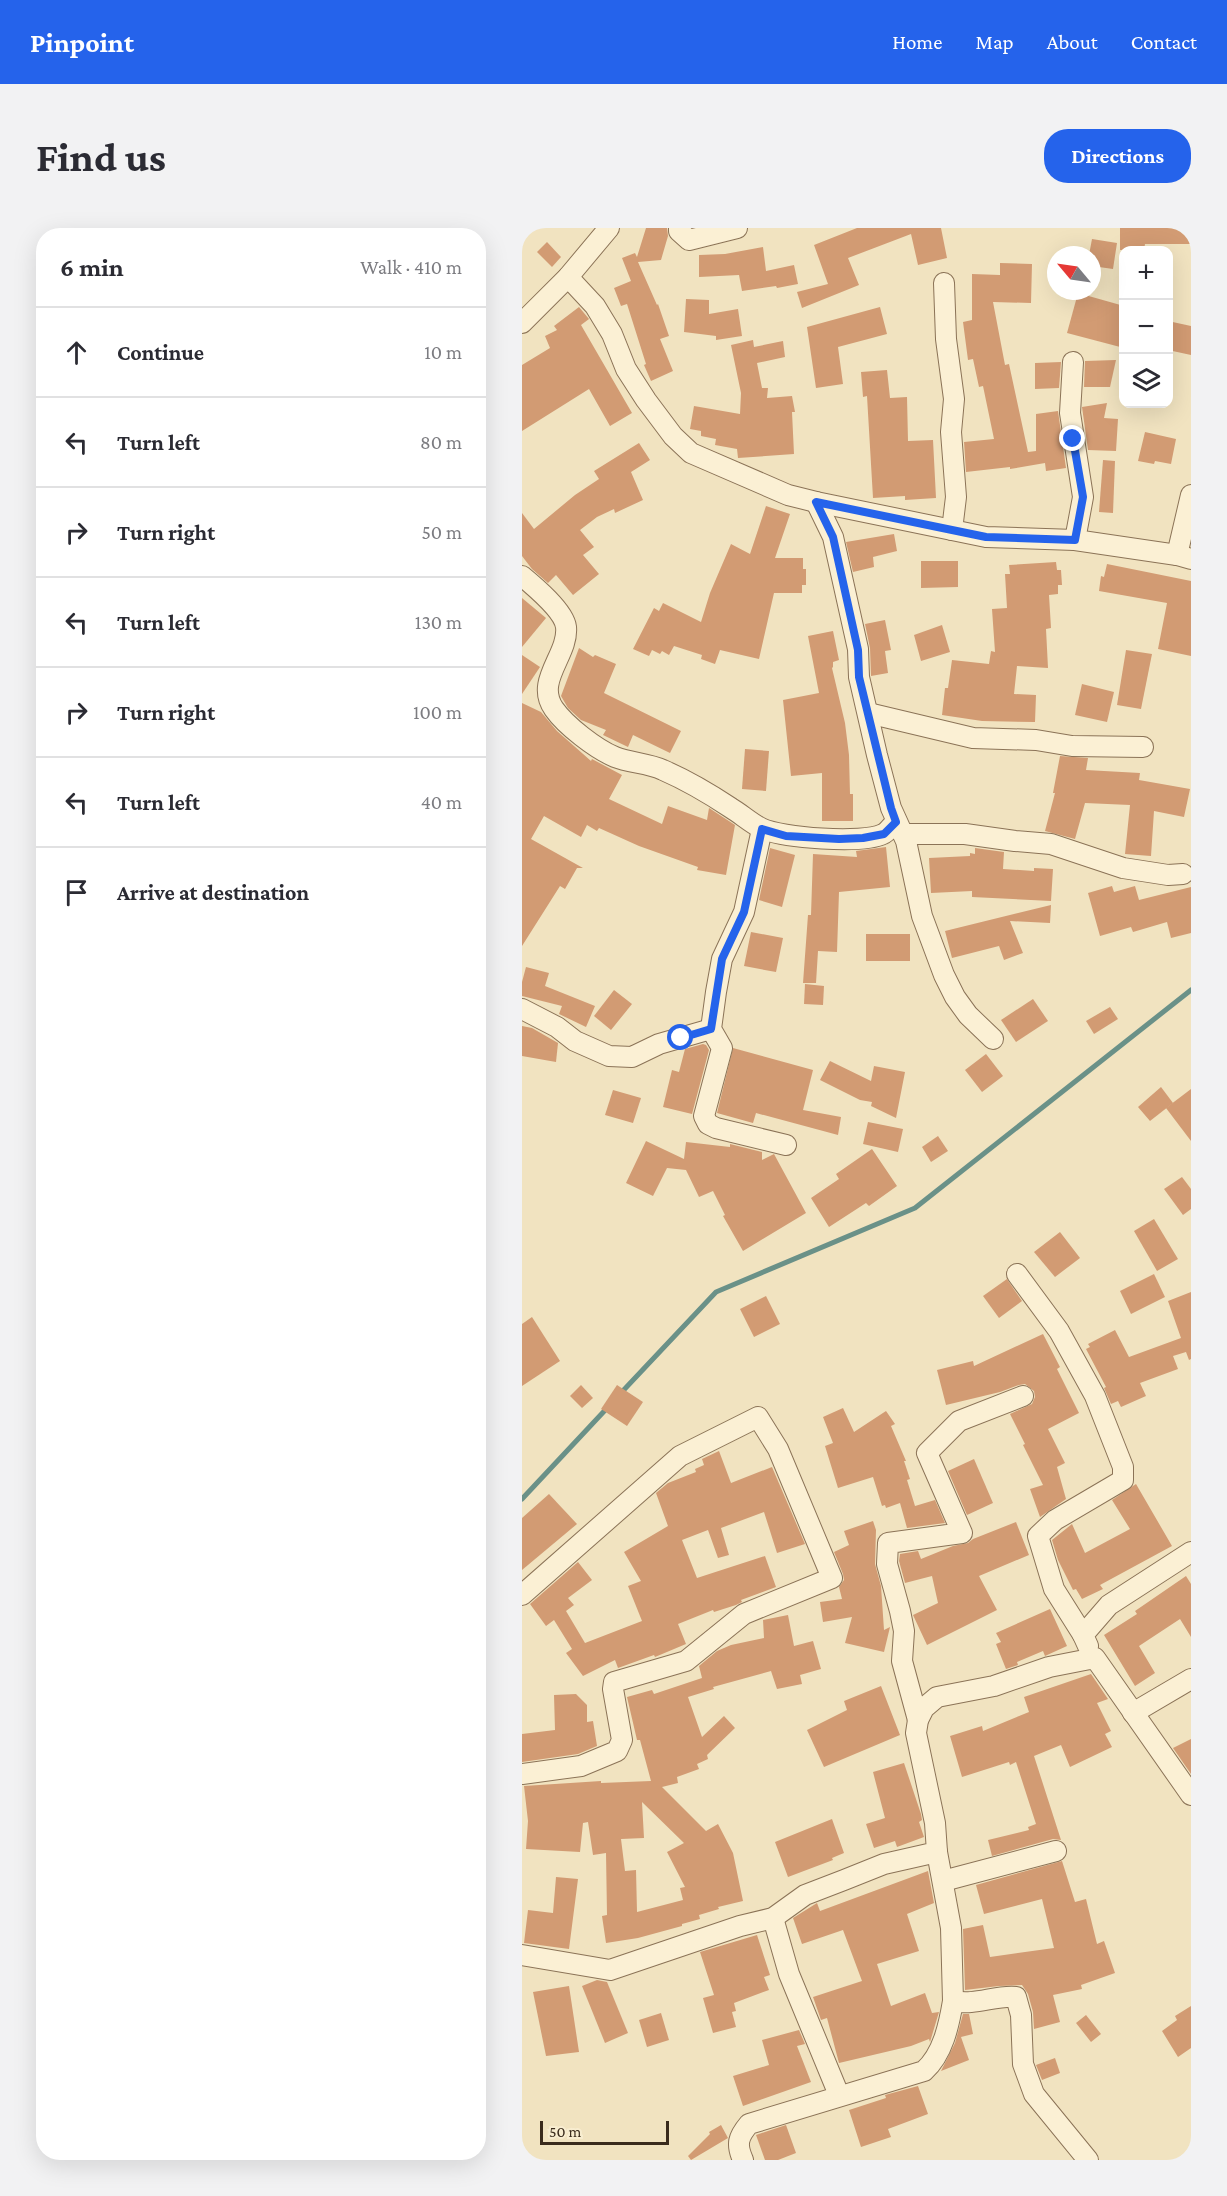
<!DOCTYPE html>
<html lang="en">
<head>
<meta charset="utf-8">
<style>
  body { margin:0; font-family:"Crimson Pro",serif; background:#f2f2f3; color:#2b2b33 }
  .controls { position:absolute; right:18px; top:18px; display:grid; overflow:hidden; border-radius:12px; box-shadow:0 6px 24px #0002 }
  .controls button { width:54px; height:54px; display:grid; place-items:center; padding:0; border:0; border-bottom:2px solid #e1e1e2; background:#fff; color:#2b2b33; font:30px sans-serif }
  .compass { position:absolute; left:525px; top:18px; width:54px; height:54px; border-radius:50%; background:#fff; box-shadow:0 6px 24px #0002; rotate:299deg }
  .scale { position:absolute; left:18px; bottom:15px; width:129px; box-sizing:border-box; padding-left:6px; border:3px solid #3a2b1c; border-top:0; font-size:16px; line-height:21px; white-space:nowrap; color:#3a2b1c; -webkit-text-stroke:4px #f8edd0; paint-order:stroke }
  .stop { position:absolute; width:18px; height:18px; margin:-14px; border:4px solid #2563eb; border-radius:50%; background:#fff }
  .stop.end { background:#2563eb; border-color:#fff; box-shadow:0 2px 6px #0008 }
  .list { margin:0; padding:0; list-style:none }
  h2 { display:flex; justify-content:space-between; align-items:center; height:78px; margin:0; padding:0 24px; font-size:26px }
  h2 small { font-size:20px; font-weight:400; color:#7c7c81 }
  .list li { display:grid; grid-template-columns:39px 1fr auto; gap:18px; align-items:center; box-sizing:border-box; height:90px; padding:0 24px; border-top:2px solid #e1e1e2 }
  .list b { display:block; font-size:22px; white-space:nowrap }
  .list em { font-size:20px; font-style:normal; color:#7c7c81 }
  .icon { flex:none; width:33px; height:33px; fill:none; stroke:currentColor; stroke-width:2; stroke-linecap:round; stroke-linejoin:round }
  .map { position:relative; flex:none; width:669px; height:1932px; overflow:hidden; border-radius:24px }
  header { display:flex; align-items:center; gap:36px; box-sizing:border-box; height:84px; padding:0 30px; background:#2563eb; color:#fff }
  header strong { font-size:28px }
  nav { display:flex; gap:33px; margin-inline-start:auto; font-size:21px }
  .intro { display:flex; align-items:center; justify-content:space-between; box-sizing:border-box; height:144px; padding:0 36px }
  h1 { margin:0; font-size:42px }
  .button { padding:15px 27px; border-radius:24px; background:#2563eb; color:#fff; font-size:21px; font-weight:700 }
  main { display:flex; gap:36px; padding:0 36px }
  aside { flex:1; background:#fff; border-radius:24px; box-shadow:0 6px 24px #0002 }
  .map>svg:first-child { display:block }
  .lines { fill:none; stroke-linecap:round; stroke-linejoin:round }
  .stream { stroke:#6a9188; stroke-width:5 }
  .building { fill:#d29b73; fill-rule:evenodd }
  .minor-casing { stroke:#8b7357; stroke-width:22 }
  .minor { stroke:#fbf0d4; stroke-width:20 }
  .route { stroke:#2563eb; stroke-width:8 }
</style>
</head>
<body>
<header>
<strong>Pinpoint</strong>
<nav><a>Home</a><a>Map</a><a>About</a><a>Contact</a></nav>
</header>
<div class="intro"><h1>Find us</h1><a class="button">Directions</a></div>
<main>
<aside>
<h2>6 min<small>Walk · 410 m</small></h2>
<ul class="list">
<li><svg class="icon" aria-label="ahead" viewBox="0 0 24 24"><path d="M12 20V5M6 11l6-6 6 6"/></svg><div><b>Continue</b></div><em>10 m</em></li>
<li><svg class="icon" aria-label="left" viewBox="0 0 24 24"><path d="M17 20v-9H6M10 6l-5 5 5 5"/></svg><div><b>Turn left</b></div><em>80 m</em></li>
<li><svg class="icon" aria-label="right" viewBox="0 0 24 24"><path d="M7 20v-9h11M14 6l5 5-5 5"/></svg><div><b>Turn right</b></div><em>50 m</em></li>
<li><svg class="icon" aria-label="left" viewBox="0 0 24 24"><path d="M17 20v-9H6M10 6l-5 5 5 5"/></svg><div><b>Turn left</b></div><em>130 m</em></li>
<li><svg class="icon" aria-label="right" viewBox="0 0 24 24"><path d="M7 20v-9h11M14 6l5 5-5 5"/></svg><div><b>Turn right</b></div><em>100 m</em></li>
<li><svg class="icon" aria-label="left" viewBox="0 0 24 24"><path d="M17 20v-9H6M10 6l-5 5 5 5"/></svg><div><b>Turn left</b></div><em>40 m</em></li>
<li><svg class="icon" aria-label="arrive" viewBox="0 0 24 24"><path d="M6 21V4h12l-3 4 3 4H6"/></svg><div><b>Arrive at destination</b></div></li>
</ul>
</aside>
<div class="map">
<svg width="669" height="1932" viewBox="0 0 669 1932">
  <rect width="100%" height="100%" fill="#f1e3c0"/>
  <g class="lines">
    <g class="stream">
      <polyline points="97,1167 194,1064 393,980 669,762"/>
      <polyline points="0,1271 87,1178"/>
    </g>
  </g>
  <g class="building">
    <polygon points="124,0 145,0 146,8 139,32 116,34 135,77 136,76 147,108 138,111 151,143 129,153 122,137 124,136 105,76 99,78 92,60 109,53 100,30 113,25 115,29"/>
    <polygon points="335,0 419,0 425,30 396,37 389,6 326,30 337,57 280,80 275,64 306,56 292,17"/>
    <polygon points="598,0 669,0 669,16 623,16 622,22 598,22"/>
    <polygon points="570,11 595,15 591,41 570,38 570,27 567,27"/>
    <polygon points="25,14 39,29 30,39 15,24"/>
    <polygon points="241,19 244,43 272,37 276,56 255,60 254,58 220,63 217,47 177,49 177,27 203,26"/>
    <polygon points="478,35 510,36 509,75 471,74 483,137 487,136 506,224 514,223 514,186 536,183 544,240 524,243 523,235 488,241 488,239 444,244 442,214 472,211 461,158 457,159 451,131 446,132 441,94 450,92 450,46 478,47"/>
    <polygon points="556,65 602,78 602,120 545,105"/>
    <polygon points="164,71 187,72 187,86 216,81 220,108 194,112 194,108 162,104"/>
    <polygon points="57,79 67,91 59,97 110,185 88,198 67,161 0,203 0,137 28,120 23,108 35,102 32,98"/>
    <polygon points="358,79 365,106 316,119 321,156 294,160 285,99"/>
    <polygon points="646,93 669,98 669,127 646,122"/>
    <polygon points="231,112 232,119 261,113 263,129 235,135 240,160 246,160 245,170 270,168 273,184 270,184 272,226 216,230 215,221 193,217 194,211 179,208 179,203 168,201 172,178 218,186 219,165 209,117"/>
    <polygon points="594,132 588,159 562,159 563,133"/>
    <polygon points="539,134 537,160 513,161 513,135"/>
    <polygon points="365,142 368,170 385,169 386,213 411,212 414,270 383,272 383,268 351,270 345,168 341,169 339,144"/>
    <polygon points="585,175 582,190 596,191 594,223 566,222 560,179"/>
    <polygon points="623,204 654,211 649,236 633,233 632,236 616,233"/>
    <polygon points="117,215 128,232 109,244 121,272 93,285 92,281 75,289 58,302 72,319 61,327 77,346 51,367 34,347 26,355 10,341 0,328 0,285 12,301 53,267 77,251 72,243"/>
    <polygon points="581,232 593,233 591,285 577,284"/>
    <polygon points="244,278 268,286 253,330 281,330 281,341 284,341 284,357 280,357 280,365 252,365 237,431 198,422 193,436 179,431 180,427 152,418 147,427 140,423 138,426 130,422 127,428 111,421 132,380 137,383 141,375 179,394 188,365 209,316 228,326"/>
    <polygon points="372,306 375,323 351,329 352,339 331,344 324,314"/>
    <polygon points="399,333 436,333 436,359 399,360"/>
    <polygon points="534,334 535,342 539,342 540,357 536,357 536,366 527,367 529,400 524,401 526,440 495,438 492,466 514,467 513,494 460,493 420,487 423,460 426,460 430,432 467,436 469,423 473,424 470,381 485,380 483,346 488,346 487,337"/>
    <polygon points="585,336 669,353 669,428 636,421 645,375 577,363 579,348 582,349"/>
    <polygon points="0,370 24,390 0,419"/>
    <polygon points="363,392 369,422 363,423 366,445 349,448 348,420 343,396"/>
    <polygon points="420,397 428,424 399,433 392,407"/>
    <polygon points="311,403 317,432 311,434 311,439 310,440 323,495 327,527 328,566 331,566 331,593 300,593 300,545 269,548 261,472 297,465 286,408"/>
    <polygon points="57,420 71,429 73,427 94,436 82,465 159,503 148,525 111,507 106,519 81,507 84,502 59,492 46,480 39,468"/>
    <polygon points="604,422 630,426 619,481 595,477"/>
    <polygon points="0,427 18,439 0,466"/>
    <polygon points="560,456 592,464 585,494 553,487"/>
    <polygon points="0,475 19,484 35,503 69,533 70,531 100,547 87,571 140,596 146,578 185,592 187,580 213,597 204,647 175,642 176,639 117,618 77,600 75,603 65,597 59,609 22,588 9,611 61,640 55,640 43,661 38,658 0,718"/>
    <polygon points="223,521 247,523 244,563 220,561"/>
    <polygon points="538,528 566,530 564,542 618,545 617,552 668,561 662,589 632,583 629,628 603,626 608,577 563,575 553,611 523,603 533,565 531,565"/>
    <polygon points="364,619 368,659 317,664 315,724 296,723 294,755 281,755 286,687 289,687 291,626 335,629 334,623"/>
    <polygon points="248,620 273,627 260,679 237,672"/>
    <polygon points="453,620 482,624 481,641 512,643 512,640 531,641 529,673 450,669 450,663 409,665 407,630 448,628 448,625 453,626"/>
    <polygon points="590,658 592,664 613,658 617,672 669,659 669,705 649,710 645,694 611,704 609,699 578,708 566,665"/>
    <polygon points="529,677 528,695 488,693 501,725 482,732 477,718 430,730 423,703"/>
    <polygon points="229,704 261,710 254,744 222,738"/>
    <rect x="344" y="706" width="44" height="27"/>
    <polygon points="4,739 27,745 23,758 73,778 64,799 37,786 40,778 0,768 0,754"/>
    <polygon points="283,756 302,758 301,777 282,776"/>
    <polygon points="92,762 110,776 89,802 72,788"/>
    <polygon points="511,771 526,793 494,814 479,792"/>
    <polygon points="588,779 596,791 572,806 564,793"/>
    <polygon points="0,798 10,800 36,815 34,834 0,828"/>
    <polygon points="181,816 184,817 187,822 170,886 141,879 150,842 157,844 163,821"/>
    <polygon points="211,820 291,842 281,882 319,889 316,907 234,885 231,895 195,885"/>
    <polygon points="464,826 481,848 460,864 443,842"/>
    <polygon points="308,833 349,853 352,838 383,844 374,890 349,878 350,874 338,872 298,852"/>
    <polygon points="639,859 651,875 628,893 616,879"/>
    <polygon points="669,861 669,913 644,880"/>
    <polygon points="91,862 119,870 111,895 83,887"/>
    <polygon points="346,894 381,901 376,924 341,916"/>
    <polygon points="416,908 426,923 409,934 400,919"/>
    <polygon points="124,913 162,931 164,914 208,919 208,916 240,924 240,932 252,926 284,985 221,1023 201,988 203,987 191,963 177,969 164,942 145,940 131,968 104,955"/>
    <polygon points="350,921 375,958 347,978 344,975 307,999 289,970 317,951 314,946"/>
    <polygon points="660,949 669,961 669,981 661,987 642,961"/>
    <polygon points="632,991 656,1031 635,1043 612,1003"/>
    <polygon points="538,1004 558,1030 533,1049 512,1024"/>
    <polygon points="632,1046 643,1069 609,1086 598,1063"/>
    <polygon points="485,1051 500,1073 477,1090 461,1068"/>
    <polygon points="669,1064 669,1131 667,1132 664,1124 651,1128 656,1141 618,1155 624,1168 599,1179 596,1173 589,1176 582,1160 584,1159 564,1121 568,1119 566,1116 593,1102 607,1129 659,1110 646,1073"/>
    <polygon points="244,1068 258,1096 232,1109 218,1081"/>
    <polygon points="10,1089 38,1133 0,1158 0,1096"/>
    <polygon points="521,1106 538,1139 535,1141 557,1185 526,1201 543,1235 535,1239 544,1271 518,1289 508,1261 521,1257 501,1217 503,1216 488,1186 510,1176 513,1169 512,1163 503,1156 497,1157 478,1164 424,1177 415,1142 451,1133 452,1138"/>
    <polygon points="59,1157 71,1170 60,1180 48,1168"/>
    <polygon points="95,1157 121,1174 105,1198 79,1181"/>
    <polygon points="321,1180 332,1204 364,1183 373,1196 369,1198 384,1233 382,1233 388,1251 385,1252 393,1278 413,1272 423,1295 385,1300 378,1275 364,1280 363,1277 360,1278 351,1249 316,1260 303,1218 311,1215 301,1189"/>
    <polygon points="197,1223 209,1255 250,1239 283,1316 255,1325 242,1284 199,1300 207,1327 196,1330 186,1302 160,1312 175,1350 243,1328 254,1359 219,1372 220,1374 214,1377 192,1384 191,1382 156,1396 164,1416 133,1429 132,1427 96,1440 93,1432 61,1448 44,1425 50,1421 32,1392 24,1398 8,1376 56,1334 70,1352 46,1370 52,1377 44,1383 63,1415 120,1393 106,1358 119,1353 102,1324 146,1298 134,1265 146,1255 174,1244 173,1241 182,1237 180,1231"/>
    <polygon points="452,1231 471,1275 445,1287 426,1243"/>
    <polygon points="614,1256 650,1318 578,1357 581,1361 560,1371 554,1361 551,1362 536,1332 530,1312 550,1296 563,1325 608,1301 590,1272"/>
    <polygon points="27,1266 55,1296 0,1342 0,1290"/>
    <polygon points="351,1293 354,1302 353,1336 359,1358 362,1402 368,1399 362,1424 323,1415 330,1389 301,1394 298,1374 320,1371 317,1359 322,1352 321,1346 312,1324 327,1317 322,1303"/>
    <polygon points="494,1294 507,1327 457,1348 475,1382 405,1417 391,1387 416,1375 410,1348 383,1355 377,1333 378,1326 396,1323 399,1331 431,1318 446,1315 451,1311"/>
    <polygon points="664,1348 669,1356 669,1409 658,1391 617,1418 633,1445 613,1458 582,1407 615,1386 613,1383"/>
    <polygon points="528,1381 545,1418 523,1428 521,1423 495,1434 496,1437 484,1441 474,1416 479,1414 474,1405"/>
    <path d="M 266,1387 L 272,1418 L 291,1413 L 299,1441 L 278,1447 L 280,1456 L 255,1461 L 249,1443 L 191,1459 L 192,1461 L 166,1469 L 180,1509 L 202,1488 L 213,1500 L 185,1527 L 186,1531 L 175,1536 L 177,1541 L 155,1549 L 156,1555 L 140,1559 L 184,1603 L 196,1596 L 211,1625 L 221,1673 L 196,1679 L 197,1681 L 177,1687 L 178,1691 L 160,1696 L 160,1698 L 116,1710 L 84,1715 L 80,1688 L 85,1687 L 84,1625 L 71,1627 L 66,1594 L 61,1595 L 58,1624 L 4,1621 L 6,1593 L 2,1558 L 79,1553 L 79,1555 L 129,1553 L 118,1512 L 115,1512 L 105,1469 L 130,1462 L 132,1466 L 180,1450 L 177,1438 L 195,1423 L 209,1417 L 242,1410 L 241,1392 ZM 120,1574 L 162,1615 L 145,1624 L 163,1659 L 158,1660 L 161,1672 L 115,1684 L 114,1642 L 103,1643 L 99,1611 L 122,1610 Z"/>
    <polygon points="569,1446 586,1471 575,1475 589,1503 583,1506 590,1519 548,1539 539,1517 512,1528 539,1612 531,1611 470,1628 466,1612 507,1602 506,1599 514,1596 494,1534 488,1537 487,1534 440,1549 428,1508 460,1498 461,1503 507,1484 502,1469"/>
    <polygon points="359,1458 378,1507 302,1539 285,1502 325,1482 322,1473"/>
    <polygon points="54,1466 65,1477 65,1494 71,1493 75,1518 56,1526 0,1534 0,1506 33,1502 32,1467"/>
    <polygon points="669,1511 669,1546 651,1520"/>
    <polygon points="382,1535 399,1586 400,1592 397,1594 402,1609 375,1619 373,1613 352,1620 344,1596 363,1590 351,1544"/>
    <polygon points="310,1591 322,1625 310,1630 311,1632 266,1649 253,1614"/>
    <polygon points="540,1633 553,1674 564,1671 575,1716 582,1713 593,1745 559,1757 560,1761 531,1767 538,1794 512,1801 511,1784 506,1766 500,1757 477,1758 443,1762 441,1701 461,1697 468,1729 532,1720 520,1671 462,1686 454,1657"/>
    <polygon points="406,1643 412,1675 385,1686 397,1723 355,1736 369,1778 403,1765 410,1785 417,1784 408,1814 407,1811 389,1818 317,1835 305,1790 299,1792 291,1769 340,1753 321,1702 280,1716 271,1690 295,1675 298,1683"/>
    <polygon points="34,1649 56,1651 47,1721 2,1715 6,1682 31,1685"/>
    <polygon points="235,1707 248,1747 242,1749 247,1762 212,1775 214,1783 210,1784 214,1799 191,1805 181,1770 192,1767 178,1724"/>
    <polygon points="75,1752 85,1754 106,1805 83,1815 60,1758"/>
    <polygon points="47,1758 57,1824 24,1828 11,1764"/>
    <polygon points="669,1778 669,1820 656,1829 640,1803 655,1792 653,1788"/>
    <polygon points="139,1785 147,1812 125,1819 117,1792"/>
    <polygon points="441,1786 447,1786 451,1806 439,1809 447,1832 419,1843 433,1815"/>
    <polygon points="564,1787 579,1806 569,1814 554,1795"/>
    <polygon points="277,1802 283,1816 275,1818 289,1854 221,1878 211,1848 247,1837 240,1812"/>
    <polygon points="533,1830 538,1845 520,1852 514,1837"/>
    <polygon points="396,1858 406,1886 366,1901 369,1909 339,1919 327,1882 364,1870 363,1867"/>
    <polygon points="199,1897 206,1910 169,1932 166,1928 188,1906 187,1904"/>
    <polygon points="264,1897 274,1925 256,1932 243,1932 234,1907"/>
  </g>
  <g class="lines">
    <defs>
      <g id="minor">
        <polyline points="157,0 157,3 167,12 215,0"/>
        <polyline points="46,49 73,78 90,106 104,141 124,172 151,208 169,225 266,267 294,274 464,309 553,312 655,327 669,331"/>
        <polyline points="422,55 424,111 432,171 429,204 434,269 430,302"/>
        <polyline points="0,95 46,49 87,0"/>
        <polyline points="551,134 548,185 561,269 553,312"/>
        <polyline points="294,274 311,309 336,421 337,449 355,527 369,580 384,613 400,688 422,747 433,769 446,787 471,811"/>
        <polyline points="655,327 669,267"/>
        <path d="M 0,348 C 12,358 42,383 44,399 C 47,427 12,453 32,481 C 44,498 74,521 93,529 C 108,535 126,535 141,542 C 164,552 188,566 209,580 C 219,586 229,595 239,600 C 259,610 341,616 361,606 C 366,604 370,597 374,594"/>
        <polyline points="346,485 451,510 514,512 550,518 621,519"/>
        <polyline points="240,601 222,684 200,731 194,764 189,801 200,820 182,888 186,896 194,900 264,917"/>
        <polyline points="381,606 443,606 493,613 529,616 601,640 646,647 661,646"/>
        <polyline points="0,781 35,799 53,813 87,828 110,829 137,816 189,801"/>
        <polyline points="495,1046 537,1103 573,1168 601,1239 601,1252 533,1292 516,1308 532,1361 561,1407"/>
        <polyline points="0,1367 158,1228 236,1189 256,1221 310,1350 222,1386 164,1433 92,1454 91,1461 100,1512 95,1523 59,1538 0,1546"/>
        <polyline points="566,1418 561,1407 587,1377 669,1324"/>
        <polyline points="611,1485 669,1451"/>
        <polyline points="396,1492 380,1433 382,1403 378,1383 365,1336 366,1315 440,1305 405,1225 437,1193 501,1168"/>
        <polyline points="415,1624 429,1700 431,1773"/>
        <polyline points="421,1653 534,1623"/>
        <polyline points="251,1690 267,1746 317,1867"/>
        <polyline points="0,1727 88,1742 218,1698 251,1690 283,1667 322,1652 362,1636 415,1624 413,1595 394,1505 396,1492 402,1480 415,1469 472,1458 527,1439 573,1430 669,1567"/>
        <path d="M 221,1932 C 214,1916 216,1909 227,1896 L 402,1843 C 421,1826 427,1797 431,1773 C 454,1778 472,1767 494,1769 L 499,1787 L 501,1836 L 512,1866 L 566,1932"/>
      </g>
    </defs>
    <use href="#minor" class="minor-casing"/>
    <use href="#minor" class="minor"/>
  </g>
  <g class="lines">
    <polyline class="route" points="159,810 189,801 200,731 222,684 240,601 264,608 317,611 341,610 362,606 374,594 369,580 337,449 336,422 311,309 294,274 464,309 553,312 561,269 551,211"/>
  </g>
</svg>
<div class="controls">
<button>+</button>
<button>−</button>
<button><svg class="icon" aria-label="layers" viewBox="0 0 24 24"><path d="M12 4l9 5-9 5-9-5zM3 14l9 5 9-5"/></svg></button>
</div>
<svg class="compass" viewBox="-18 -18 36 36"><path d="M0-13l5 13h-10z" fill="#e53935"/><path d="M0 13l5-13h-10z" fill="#7c7c81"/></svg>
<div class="scale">50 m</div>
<div class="stop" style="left:159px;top:810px"></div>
<div class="stop end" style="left:551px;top:211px"></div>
</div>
</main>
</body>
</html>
